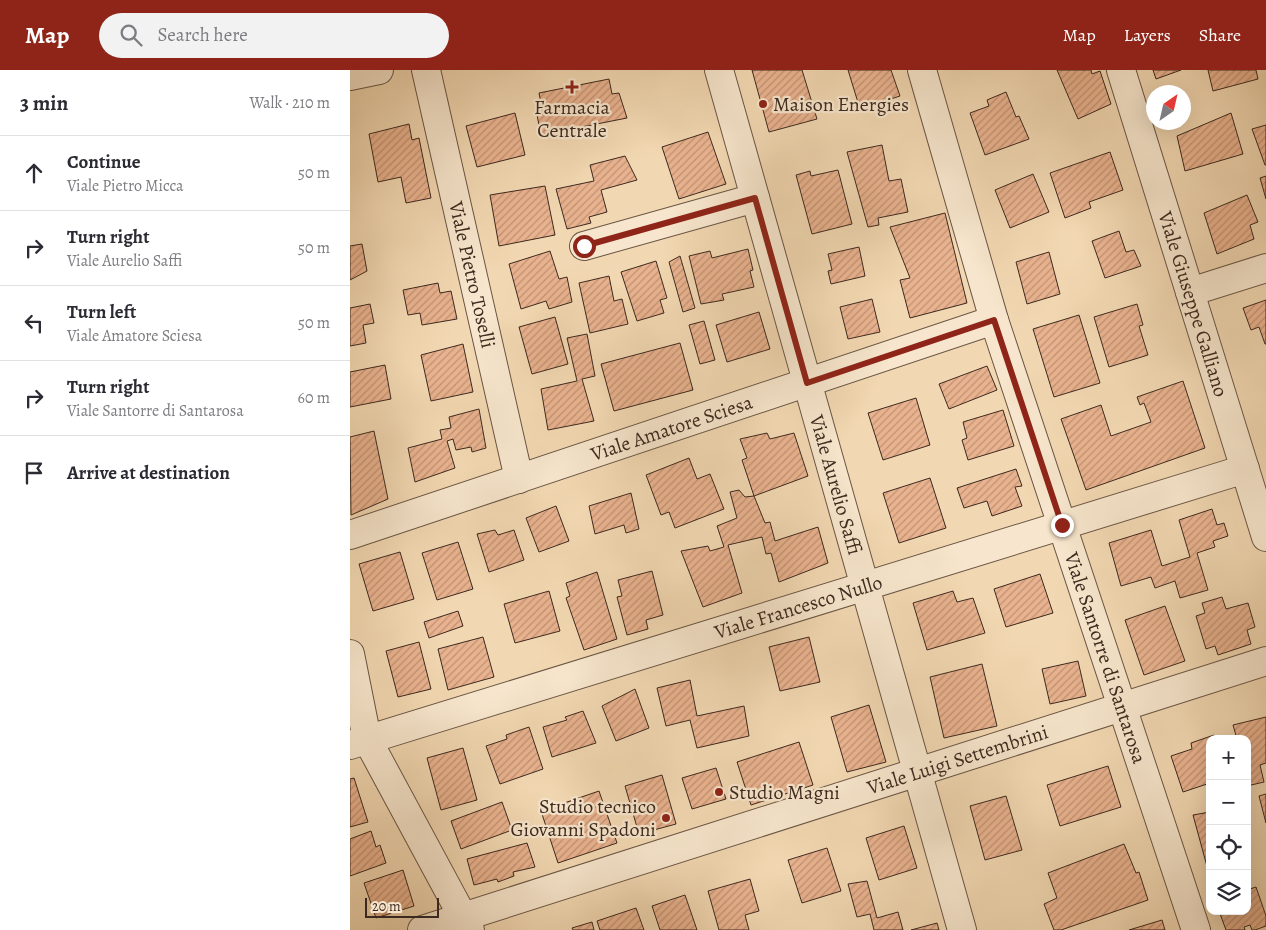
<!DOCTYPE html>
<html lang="en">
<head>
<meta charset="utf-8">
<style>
  body { margin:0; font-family:Alegreya,serif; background:#f2f2f3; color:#2b2b33 }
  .controls { position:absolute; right:15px; bottom:15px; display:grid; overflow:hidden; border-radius:10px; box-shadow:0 5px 20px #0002 }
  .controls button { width:45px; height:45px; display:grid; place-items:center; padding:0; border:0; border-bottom:1px solid #e1e1e2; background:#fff; color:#2b2b33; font:25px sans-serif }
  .compass { position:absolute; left:796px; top:15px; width:45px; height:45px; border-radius:50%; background:#fff; box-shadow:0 5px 20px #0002; rotate:34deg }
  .scale { position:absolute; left:15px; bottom:12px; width:74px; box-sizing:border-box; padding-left:5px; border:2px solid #3d291f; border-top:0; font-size:14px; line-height:18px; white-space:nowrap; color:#3d291f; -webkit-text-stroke:4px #f7e6cd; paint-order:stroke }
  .stop { position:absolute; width:15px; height:15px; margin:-11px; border:4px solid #8f2418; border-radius:50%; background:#fff }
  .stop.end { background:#8f2418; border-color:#fff; box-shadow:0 1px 5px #0008 }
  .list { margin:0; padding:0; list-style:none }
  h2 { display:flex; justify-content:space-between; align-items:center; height:65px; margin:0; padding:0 20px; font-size:21px }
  h2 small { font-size:16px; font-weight:400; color:#7c7c81 }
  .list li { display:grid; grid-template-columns:32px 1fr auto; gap:15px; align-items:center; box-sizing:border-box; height:75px; padding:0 20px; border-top:1px solid #e1e1e2 }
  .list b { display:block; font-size:19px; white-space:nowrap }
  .list p { margin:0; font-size:16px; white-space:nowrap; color:#7c7c81 }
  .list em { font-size:16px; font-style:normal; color:#7c7c81 }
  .icon { flex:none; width:28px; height:28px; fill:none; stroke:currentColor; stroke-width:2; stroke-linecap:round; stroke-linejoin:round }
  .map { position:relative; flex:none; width:916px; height:860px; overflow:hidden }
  header { display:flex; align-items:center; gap:30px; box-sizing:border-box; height:70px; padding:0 25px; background:#8f2418; color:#fff }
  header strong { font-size:24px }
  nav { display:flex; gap:28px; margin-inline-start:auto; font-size:18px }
  .search { width:350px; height:45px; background:#f2f2f3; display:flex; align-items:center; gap:12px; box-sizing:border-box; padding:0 18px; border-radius:28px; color:#7c7c81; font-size:19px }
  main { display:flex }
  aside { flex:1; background:#fff }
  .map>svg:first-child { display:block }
  .building { fill:url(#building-hatch); stroke:#3d291f }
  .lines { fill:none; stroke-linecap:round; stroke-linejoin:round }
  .street-casing { stroke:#6a5544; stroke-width:30 }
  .street { stroke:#f7e6cd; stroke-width:28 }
  .route { stroke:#8f2418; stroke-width:6 }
  .poi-dot { fill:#8f2418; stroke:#f7e6cd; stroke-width:2 }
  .labels { text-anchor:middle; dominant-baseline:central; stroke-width:4.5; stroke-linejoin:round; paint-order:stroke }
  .poi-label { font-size:20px; fill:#3d291f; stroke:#f7e6cd; text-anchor:start }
  .street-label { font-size:20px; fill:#3d291f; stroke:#f7e6cd }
</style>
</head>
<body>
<header>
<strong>Map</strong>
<div class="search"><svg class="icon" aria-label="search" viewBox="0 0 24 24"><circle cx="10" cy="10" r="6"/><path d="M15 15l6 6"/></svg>Search here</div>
<nav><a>Map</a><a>Layers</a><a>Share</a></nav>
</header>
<main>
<aside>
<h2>3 min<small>Walk · 210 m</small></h2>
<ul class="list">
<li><svg class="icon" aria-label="ahead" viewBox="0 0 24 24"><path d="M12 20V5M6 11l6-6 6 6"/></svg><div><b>Continue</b><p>Viale Pietro Micca</p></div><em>50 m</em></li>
<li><svg class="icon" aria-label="right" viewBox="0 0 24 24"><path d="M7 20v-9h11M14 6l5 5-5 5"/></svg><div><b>Turn right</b><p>Viale Aurelio Saffi</p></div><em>50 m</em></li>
<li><svg class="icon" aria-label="left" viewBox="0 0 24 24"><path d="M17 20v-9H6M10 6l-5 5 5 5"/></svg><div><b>Turn left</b><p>Viale Amatore Sciesa</p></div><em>50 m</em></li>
<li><svg class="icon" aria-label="right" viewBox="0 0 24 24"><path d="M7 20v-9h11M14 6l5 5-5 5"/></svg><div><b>Turn right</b><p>Viale Santorre di Santarosa</p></div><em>60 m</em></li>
<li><svg class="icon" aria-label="arrive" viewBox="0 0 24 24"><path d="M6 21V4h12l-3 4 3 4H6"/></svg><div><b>Arrive at destination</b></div></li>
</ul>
</aside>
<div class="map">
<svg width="916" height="860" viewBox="0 0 916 860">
  <defs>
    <pattern id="building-hatch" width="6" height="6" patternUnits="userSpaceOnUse" patternTransform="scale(1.25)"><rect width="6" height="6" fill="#eab38f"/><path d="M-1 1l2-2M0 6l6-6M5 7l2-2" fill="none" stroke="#bf9274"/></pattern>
  </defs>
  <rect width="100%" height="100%" fill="#f2d8b2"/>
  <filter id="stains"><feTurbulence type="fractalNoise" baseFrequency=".004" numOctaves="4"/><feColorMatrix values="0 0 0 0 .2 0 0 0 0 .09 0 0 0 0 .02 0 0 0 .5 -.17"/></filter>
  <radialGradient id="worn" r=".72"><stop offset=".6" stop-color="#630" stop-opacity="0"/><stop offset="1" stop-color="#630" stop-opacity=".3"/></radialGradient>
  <g class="building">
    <polygon points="402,0 452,0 467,49 419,62"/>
    <polygon points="498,0 541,0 550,26 510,39"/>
    <polygon points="707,0 741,0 742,4 750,1 761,34 728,49"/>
    <polygon points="803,0 831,0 806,9"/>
    <polygon points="858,0 906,0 908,9 863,21"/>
    <polygon points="259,9 262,24 269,23 277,48 191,65 187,45 193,44 189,23"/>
    <polygon points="656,22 666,47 669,46 679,69 635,85 620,43 639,36 637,30"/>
    <polygon points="165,43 175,85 127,97 116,56"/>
    <polygon points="881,43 893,84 835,101 827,66"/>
    <polygon points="59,54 62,70 69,68 81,128 56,133 51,107 28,112 19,64"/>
    <polygon points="916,55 916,95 915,95 902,59"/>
    <polygon points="358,62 376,114 329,129 312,77"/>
    <polygon points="532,75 539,111 551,109 558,142 528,148 529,155 518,157 497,82"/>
    <polygon points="760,82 773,120 739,132 741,138 715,148 700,103"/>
    <polygon points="275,86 287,110 251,120 257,142 239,147 241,153 217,159 206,119 244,111 240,95"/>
    <polygon points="488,100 502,154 462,164 446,105 460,101 461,106"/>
    <polygon points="683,104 699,142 660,158 645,120"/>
    <polygon points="916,106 916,129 910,108"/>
    <polygon points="195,116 205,165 149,176 140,125"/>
    <polygon points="897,125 908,152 900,155 904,169 867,184 854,143"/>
    <polygon points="595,143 617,233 560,248 550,210 560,208 540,157"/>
    <polygon points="769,161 776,182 784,180 791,196 755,208 742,171"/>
    <polygon points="12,174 17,201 0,210 0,176"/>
    <polygon points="509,177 515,206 481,214 478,201 482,200 478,184"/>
    <polygon points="398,179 403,200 400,201 404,217 372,224 374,230 351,234 339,186 360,181 362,188"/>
    <polygon points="200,181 209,209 217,207 222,232 199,239 196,231 171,239 159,194"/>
    <polygon points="699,182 710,224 677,234 666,192"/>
    <polygon points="330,186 345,238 333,242 319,192"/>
    <polygon points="306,191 317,228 310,230 314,243 287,251 271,202"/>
    <polygon points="259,206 264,231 272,229 278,254 240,263 229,213"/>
    <polygon points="88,213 90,223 101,221 107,249 72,255 70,243 58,245 53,220"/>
    <polygon points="522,229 530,262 498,269 490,237"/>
    <polygon points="916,230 916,274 915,274 909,257 901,260 893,238"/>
    <polygon points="20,234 24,253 13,255 16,273 0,276 0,238"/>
    <polygon points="787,234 793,255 789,256 798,285 759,297 744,247"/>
    <polygon points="409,242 420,279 377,292 366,255"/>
    <polygon points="729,245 750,313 704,327 683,259"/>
    <polygon points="205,247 218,294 182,304 169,257"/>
    <polygon points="354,251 365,290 350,294 339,255"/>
    <polygon points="237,264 245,306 232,309 244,351 198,360 191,319 227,311 217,268"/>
    <polygon points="330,273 343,320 264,341 251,294"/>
    <polygon points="113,274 123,322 81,331 71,285"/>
    <polygon points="35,295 41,329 0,337 0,302"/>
    <polygon points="637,296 647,320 599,339 589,314"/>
    <polygon points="833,311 855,378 736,420 711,349 751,335 761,366 801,352 794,333 790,335 787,327"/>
    <polygon points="566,328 580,375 533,390 518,343"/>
    <polygon points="129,339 136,378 122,382 121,377 106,380 103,369 97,371 105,398 65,412 58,378 92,369 90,360 101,358 99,347"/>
    <polygon points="653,340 664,376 618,390 612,370 617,368 613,352"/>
    <polygon points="24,361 38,429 1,445 0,367"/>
    <polygon points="417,363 420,369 444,363 458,406 404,426 392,390 397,388 390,369"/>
    <polygon points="339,388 347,409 360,404 374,439 325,458 319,442 311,445 296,405"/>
    <polygon points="666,399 672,416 665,417 672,436 642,446 637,431 614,438 607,418"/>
    <polygon points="580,408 596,458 549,473 533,423"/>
    <polygon points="389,420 395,427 404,426 415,453 420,452 425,471 468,457 478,493 429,512 421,483 416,484 412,467 378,475 392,523 353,537 331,481 358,476 360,481 374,477 367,456 387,448 380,422"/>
    <polygon points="281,423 289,459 276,463 274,455 245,464 239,436"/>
    <polygon points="206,436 219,471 189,482 176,448"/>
    <polygon points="862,439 867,455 874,453 878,466 863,471 865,477 847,483 858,520 830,528 825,511 805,518 801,507 771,516 759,473 801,460 812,496 840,487 829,450"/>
    <polygon points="145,460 148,465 164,460 174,490 139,502 127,464"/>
    <polygon points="108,472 123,519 87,530 72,483"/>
    <polygon points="50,482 64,529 23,541 9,494"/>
    <polygon points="302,501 313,545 296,550 298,559 277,565 267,527 272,526 268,510"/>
    <polygon points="247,502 267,569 234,580 216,528 220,526 216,513"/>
    <polygon points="690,504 703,543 656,557 644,519"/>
    <polygon points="199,521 210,561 165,573 154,534"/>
    <polygon points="603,521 607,532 623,528 635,563 577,580 563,533"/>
    <polygon points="872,527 876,539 898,533 905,557 897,560 901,574 868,585 865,576 856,579 846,546 855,543 852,533"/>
    <polygon points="815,536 835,591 794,605 775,550"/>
    <polygon points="108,541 113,556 79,568 74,552"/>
    <polygon points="133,567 144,607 98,620 88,579"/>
    <polygon points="459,567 470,612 430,621 419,577"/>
    <polygon points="69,572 81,619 48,627 36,581"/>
    <polygon points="728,591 736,626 700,634 692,599"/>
    <polygon points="632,594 647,656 594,668 580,607"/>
    <polygon points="340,610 347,646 394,636 399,666 347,678 340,650 316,656 307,618"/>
    <polygon points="285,619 299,658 266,671 252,636"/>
    <polygon points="519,635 536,692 497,702 481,647"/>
    <polygon points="233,641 246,673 202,687 193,657 217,650 215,647"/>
    <polygon points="916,647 916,693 910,695 914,712 897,716 897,669 887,669 883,655"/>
    <polygon points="179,657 193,699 150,714 136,676 157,669 156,665"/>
    <polygon points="864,665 865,669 860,669 860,713 833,722 821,686 842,679 841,673"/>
    <polygon points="449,672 463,715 401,735 387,692"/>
    <polygon points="113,678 127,730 91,740 77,688"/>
    <polygon points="758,696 771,737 710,756 697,715"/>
    <polygon points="366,698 376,729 342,739 332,708"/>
    <polygon points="312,705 326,754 289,764 275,716"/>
    <polygon points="4,708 18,752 0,757 0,709"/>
    <polygon points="249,721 267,773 208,793 191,741"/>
    <polygon points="916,724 916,753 909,726"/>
    <polygon points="656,726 672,780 635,790 620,736"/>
    <polygon points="152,732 162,760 111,779 101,751"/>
    <polygon points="860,742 860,799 858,800 843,745"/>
    <polygon points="554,756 567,798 529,810 516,768"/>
    <polygon points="21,761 26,777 30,775 36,793 0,806 0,769"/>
    <polygon points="177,773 185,797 163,802 164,806 148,812 147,809 124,815 117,789"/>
    <polygon points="774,774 786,803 789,802 798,830 711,860 704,860 694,834 707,828 698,803"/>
    <polygon points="477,778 491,821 452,833 438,790"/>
    <polygon points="53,800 64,836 26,848 14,813"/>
    <polygon points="400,809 409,841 395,845 399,860 369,860 358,821"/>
    <polygon points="517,811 527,848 548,842 553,860 524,860 520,844 507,847 498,814"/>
    <polygon points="906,817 916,846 916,856 905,860 902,860 900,855 894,857 895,860 876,860 869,841 897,841 897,820"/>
    <polygon points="335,825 347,860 310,860 302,836"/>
    <polygon points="286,838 294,860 250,860 247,851"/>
    <polygon points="812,850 815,860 779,860"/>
    <polygon points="242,852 244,860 223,860 222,858"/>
    <polygon points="587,853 589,860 561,860"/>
  </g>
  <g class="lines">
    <defs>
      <g id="street">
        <path id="s1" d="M 76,0 L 169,409"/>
        <path id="s2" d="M 369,0 L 612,860"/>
        <path id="s3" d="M 572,0 L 644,250 L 846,860"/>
        <path id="s4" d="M 771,0 L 916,467"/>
        <polyline points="0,6 29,0"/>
        <polyline points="234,176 405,128"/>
        <polyline points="840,222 916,198"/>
        <path id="s5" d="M 0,465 L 644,250"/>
        <polyline points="0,584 17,669 120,860"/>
        <path id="s6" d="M 0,675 L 895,399"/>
        <path id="s7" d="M 72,860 L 916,591"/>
      </g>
    </defs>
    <use href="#street" class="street-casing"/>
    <use href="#street" class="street"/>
  </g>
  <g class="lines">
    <polyline class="route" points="234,176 405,128 457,313 644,250 712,455"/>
  </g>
  <g class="poi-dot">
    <path d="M219.5 9.5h5v5h5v5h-5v5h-5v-5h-5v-5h5z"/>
    <circle cx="413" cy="34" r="5"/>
    <circle cx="369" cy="722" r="5"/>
    <circle cx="316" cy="748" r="5"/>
  </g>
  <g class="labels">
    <g class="poi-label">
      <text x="423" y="34">Maison Energies</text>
      <text x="222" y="37" text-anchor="middle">Farmacia<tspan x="222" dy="23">Centrale</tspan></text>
      <text x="379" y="722">Studio Magni</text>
      <text x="306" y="736" text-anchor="end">Studio tecnico<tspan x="306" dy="23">Giovanni Spadoni</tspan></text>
    </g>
    <g class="street-label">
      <text stroke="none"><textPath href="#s1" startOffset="210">Viale Pietro Toselli</textPath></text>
      <text stroke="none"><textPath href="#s4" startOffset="245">Viale Giuseppe Galliano</textPath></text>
      <text stroke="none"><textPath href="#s5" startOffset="339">Viale Amatore Sciesa</textPath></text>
      <text stroke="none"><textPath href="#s2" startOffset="431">Viale Aurelio Saffi</textPath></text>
      <text stroke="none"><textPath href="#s6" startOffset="469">Viale Francesco Nullo</textPath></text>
      <text stroke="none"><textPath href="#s3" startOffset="616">Viale Santorre di Santarosa</textPath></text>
      <text stroke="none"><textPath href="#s7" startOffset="562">Viale Luigi Settembrini</textPath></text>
    </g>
  </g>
  <rect width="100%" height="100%" filter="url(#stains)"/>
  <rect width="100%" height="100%" fill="url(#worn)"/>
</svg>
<div class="controls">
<button>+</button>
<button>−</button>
<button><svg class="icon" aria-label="locate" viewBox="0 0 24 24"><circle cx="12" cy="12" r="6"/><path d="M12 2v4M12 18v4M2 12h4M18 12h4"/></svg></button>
<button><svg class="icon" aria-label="layers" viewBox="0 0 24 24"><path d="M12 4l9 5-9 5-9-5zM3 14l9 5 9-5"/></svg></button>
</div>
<svg class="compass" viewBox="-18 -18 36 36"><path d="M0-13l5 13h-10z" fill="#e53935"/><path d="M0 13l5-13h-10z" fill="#7c7c81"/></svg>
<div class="scale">20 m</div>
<div class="stop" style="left:234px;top:176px"></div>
<div class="stop end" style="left:712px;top:455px"></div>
</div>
</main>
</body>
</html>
